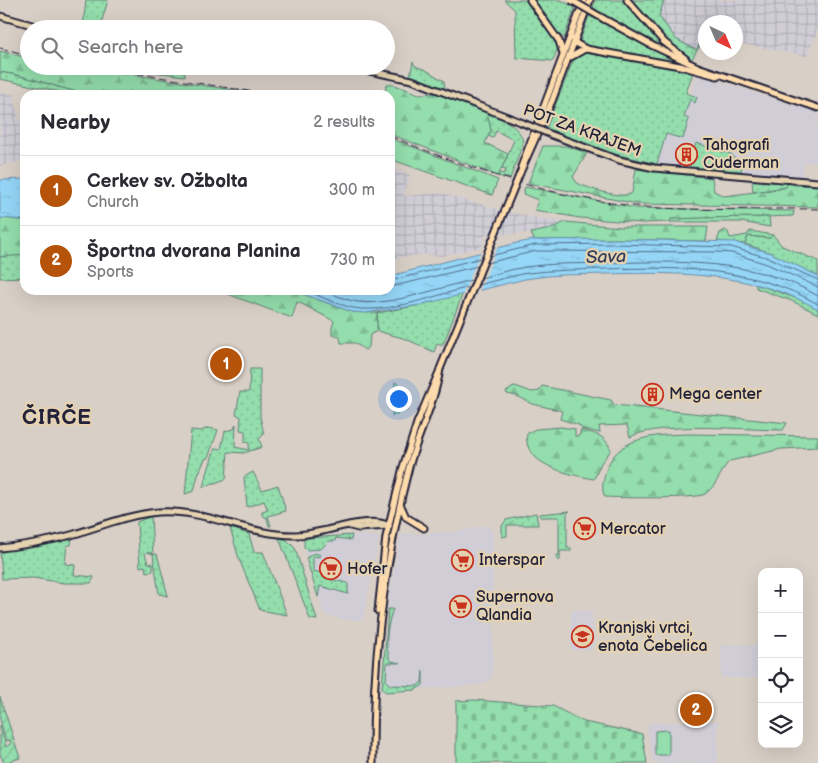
<!DOCTYPE html>
<html lang="en">
<head>
<meta charset="utf-8">
<style>
  body { margin:0; font-family:"Balsamiq Sans",sans-serif; background:#f2f2f3; color:#2b2b33 }
  .controls { position:absolute; right:15px; bottom:15px; display:grid; overflow:hidden; border-radius:10px; box-shadow:0 5px 20px #0002 }
  .controls button { width:45px; height:45px; display:grid; place-items:center; padding:0; border:0; border-bottom:1px solid #e1e1e2; background:#fff; color:#2b2b33; font:25px sans-serif }
  .compass { position:absolute; left:698px; top:15px; width:45px; height:45px; border-radius:50%; background:#fff; box-shadow:0 5px 20px #0002; rotate:136deg }
  .you { position:absolute; left:398px; top:398px; width:18px; height:18px; margin:-12px; border:4px solid #fff; border-radius:50%; background:#1a73e8; box-shadow:0 0 0 8px #1a73e833 }
  .badge { display:grid; place-items:center; width:32px; height:32px; border-radius:50%; background:#b45309; color:#fff; font-size:16px; font-weight:700 }
  .pin { position:absolute; translate:-50% -50%; border:2px solid #fff; box-shadow:0 1px 5px #0006 }
  .list { margin:0; padding:0; list-style:none }
  h2 { display:flex; justify-content:space-between; align-items:center; height:65px; margin:0; padding:0 20px; font-size:21px }
  h2 small { font-size:16px; font-weight:400; color:#7c7c81 }
  .list li { display:grid; grid-template-columns:32px 1fr auto; gap:15px; align-items:center; box-sizing:border-box; height:70px; padding:0 20px; border-top:1px solid #e1e1e2 }
  .list b { display:block; font-size:19px; white-space:nowrap }
  .list p { margin:0; font-size:16px; white-space:nowrap; color:#7c7c81 }
  .list em { font-size:16px; font-style:normal; color:#7c7c81 }
  .icon { flex:none; width:28px; height:28px; fill:none; stroke:currentColor; stroke-width:2; stroke-linecap:round; stroke-linejoin:round }
  .map { position:relative; flex:none; width:818px; height:763px; overflow:hidden }
  .search { position:absolute; background:#fff; box-shadow:0 5px 20px #0002; left:20px; top:20px; width:375px; height:55px; display:flex; align-items:center; gap:12px; box-sizing:border-box; padding:0 18px; border-radius:28px; color:#7c7c81; font-size:19px }
  .panel { position:absolute; background:#fff; box-shadow:0 5px 20px #0002; left:20px; top:90px; width:375px; height:205px; border-radius:15px }
  .map>svg:first-child { display:block }
  .built { fill:#d0cdd6 }
  .industrial { fill:url(#industrial-grid) }
  .grass { fill:url(#grass-dots); stroke:#5b8074 }
  .forest { fill:url(#forest-firs); stroke:#5b8074 }
  .cemetery { fill:url(#cemetery-stones); stroke:#5b8074 }
  .garden { fill:url(#garden-furrows); stroke:#5b8074 }
  .pitch { fill:#94ddac; stroke:#5b8074 }
  .water { fill:url(#water-ripples); stroke:#678eac }
  .pier { fill:#d8cfc6 }
  .lines { fill:none; stroke-linecap:round; stroke-linejoin:round }
  .shore { stroke:#506a86; stroke-width:1 }
  .secondary-casing { stroke:#22223b; stroke-width:9 }
  .primary-casing { stroke:#22223b; stroke-width:9 }
  .secondary { stroke:#e4d2b0; stroke-width:5 }
  .primary { stroke:#fedbac; stroke-width:5 }
  .rail { stroke:#22223b; stroke-width:1; stroke-dasharray:8 4; stroke-linecap:butt }
  .secondary-bridge-casing { stroke:#22223b; stroke-width:9; stroke-linecap:butt }
  .primary-bridge-casing { stroke:#22223b; stroke-width:9; stroke-linecap:butt }
  .secondary-bridge { stroke:#e4d2b0; stroke-width:5 }
  .primary-bridge { stroke:#fedbac; stroke-width:5 }
  .labels { text-anchor:middle; dominant-baseline:central; stroke-width:4.5; stroke-linejoin:round; paint-order:stroke }
  .street-label { font-size:16px; fill:#22223b; stroke:#e4d2b0 }
  .poi-label { font-size:16px; fill:#22223b; stroke:#e4d2b0; text-anchor:start }
  .water-label { font-size:18px; font-style:italic; fill:#333d57; stroke:#e4d2b0 }
  .district-label { font-size:21px; font-weight:bold; letter-spacing:1px; fill:#22223b; stroke:#e4d2b0 }
</style>
</head>
<body>
<div class="map">
<svg width="818" height="763" viewBox="0 0 818 763">
  <defs>
    <pattern id="industrial-grid" width="8" height="8" patternUnits="userSpaceOnUse" patternTransform="scale(1.25)"><rect width="8" height="8" fill="#d0cdd6"/><path d="M0 4h8M4 0v8" fill="none" stroke="#b2b0b9"/></pattern>
    <pattern id="grass-dots" width="8" height="8" patternUnits="userSpaceOnUse" patternTransform="scale(1.25)"><rect width="8" height="8" fill="#94ddac"/><path d="M2 2h.1M6 6h.1" fill="none" stroke="#7fbd95" stroke-width="1.8" stroke-linecap="round"/></pattern>
    <pattern id="forest-firs" width="22" height="20" patternUnits="userSpaceOnUse" patternTransform="scale(1.25)"><rect width="22" height="20" fill="#94ddac"/><path d="M5 1l3.5 6h-7zM16 11l3.5 6h-7z" fill="#7fbd95"/></pattern>
    <pattern id="cemetery-stones" width="16" height="16" patternUnits="userSpaceOnUse" patternTransform="scale(1.25)"><rect width="16" height="16" fill="#94ddac"/><path d="M2 7V4a2 2 0 0 1 4 0v3zM10 15v-3a2 2 0 0 1 4 0v3z" fill="#7fbd95"/></pattern>
    <pattern id="garden-furrows" width="10" height="10" patternUnits="userSpaceOnUse" patternTransform="scale(1.25)"><rect width="10" height="10" fill="#94ddac"/><path d="M-1 1l2-2M0 10L10 0M9 11l2-2" fill="none" stroke="#7fbd95"/></pattern>
    <pattern id="water-ripples" width="26" height="14" patternUnits="userSpaceOnUse" patternTransform="scale(1.25)"><rect width="26" height="14" fill="#95d6f7"/><path d="M2 4q2-2 4 0t4 0M15 11q2-2 4 0t4 0" fill="none" stroke="#80b7d5"/></pattern>
  </defs>
  <rect width="100%" height="100%" fill="#d8cfc6"/>
  <filter id="ink" filterUnits="userSpaceOnUse"><feTurbulence type="fractalNoise" baseFrequency=".02" numOctaves="2"/><feDisplacementMap in="SourceGraphic" scale="10" xChannelSelector="R" yChannelSelector="G"/><feConvolveMatrix kernelMatrix="1 2 1 2 8 2 1 2 1" color-interpolation-filters="sRGB"/></filter>
  <g filter="url(#ink)">
    <g class="built">
      <polygon points="697,74 792,105 818,111 818,163 805,162 802,175 798,177 744,172 731,154 696,143 689,168 657,164 666,134 683,139 683,122"/>
      <polygon points="485,525 489,526 493,533 493,663 491,678 484,683 467,686 384,691 382,685 389,597 400,536 405,534 456,532"/>
      <polygon points="354,534 379,537 379,539 363,620 348,620 324,615 303,544 309,538"/>
      <polygon points="571,610 592,611 593,647 591,650 571,650"/>
      <rect x="721" y="645" width="41" height="33"/>
      <polygon points="718,721 718,763 653,763 647,728 649,723"/>
    </g>
    <g class="industrial">
      <polygon points="631,0 818,0 818,29 807,56 736,43 736,22 706,22 705,38 691,59 674,48"/>
      <polygon points="0,92 13,94 25,142 25,160 0,166"/>
      <polygon points="390,168 410,175 403,196 441,193 515,214 565,222 551,229 531,233 485,235 482,247 442,256 423,254 390,259"/>
    </g>
    <g class="grass">
      <polygon points="86,0 108,0 100,27 83,28"/>
      <polygon points="504,0 525,0 558,47 553,61 516,58 515,10"/>
      <polygon points="531,0 561,0 575,8 564,38 556,32"/>
      <polygon points="596,0 624,0 668,49 598,11 593,7"/>
      <polygon points="630,0 664,0 659,16 676,39 696,50 705,37 692,59 669,44"/>
      <polygon points="589,16 681,64 579,44"/>
      <polygon points="581,52 693,72 686,93 697,97 695,103 690,99 684,117 689,119 683,139 666,134 657,164 603,151 546,129 574,58"/>
      <polygon points="413,62 415,66 426,70 444,81 445,89 410,76"/>
      <polygon points="102,66 184,66 185,76"/>
      <path d="M 0,72 C 31,76 55,88 86,93 L 84,95 L 75,95 L 0,79 Z"/>
      <path d="M 487,113 C 500,118 522,126 523,143 L 510,179 L 498,176 L 500,173 L 504,174 L 506,169 L 502,168 L 514,140 L 496,131 L 493,138 L 488,136 L 491,130 Z"/>
      <polygon points="696,143 731,154 742,167 741,171 689,168"/>
      <polygon points="752,180 754,180 788,183 787,187 753,192"/>
      <polygon points="715,217 769,217 770,227 741,222 670,222 670,219"/>
      <polygon points="773,235 782,246 818,261 818,276 771,253 745,244 748,236 770,238"/>
      <polygon points="7,255 25,255 25,277 0,278 0,257"/>
      <polygon points="756,284 804,301 818,309 818,314 792,301 756,288"/>
      <polygon points="463,293 443,345 437,343 434,352 406,339 377,331 377,313 420,305"/>
      <polygon points="250,369 260,369 260,417 264,434 259,439 262,447 244,453 228,452 226,479 203,487 215,448 221,449 225,431 234,429 236,424 235,447 249,450 249,443 245,442 245,431 240,430 241,417 236,414 240,392 249,392"/>
      <polygon points="395,382 412,396 407,411 392,416"/>
      <polygon points="208,428 218,430 208,458 205,459 198,475 194,491 185,494 191,430 201,431"/>
      <polygon points="253,472 262,490 278,485 286,511 268,516 271,526 269,526 267,518 262,515 262,512 268,510 264,501 247,507 244,477"/>
      <polygon points="570,511 567,513 567,548 571,548 571,551 560,551 560,560 557,560 556,556 559,555 559,517 540,517 540,514"/>
      <polygon points="536,513 538,525 507,525 507,536 502,537 502,526 506,520"/>
      <polygon points="151,516 153,554 157,554 168,596 159,594 153,554 147,552 145,554 148,563 153,564 153,571 146,572 145,566 140,567 137,522"/>
      <polygon points="230,528 249,534 254,552 263,552 287,615 260,610 239,559"/>
      <polygon points="352,535 351,540 336,538 335,541 329,541 321,549 307,550 304,547 304,540 309,538"/>
      <polygon points="72,537 71,545 67,545 65,564 75,565 74,575 94,577 91,583 64,583 33,578 2,579 0,551"/>
      <polygon points="279,538 287,540 295,548 317,620 310,619"/>
      <polygon points="314,553 321,555 320,557 313,556 313,571 322,573 323,578 348,583 348,594 320,586 318,597 306,558"/>
      <path d="M 388,609 L 393,609 C 388,622 383,647 391,661 L 400,663 L 387,663 L 386,681 L 390,685 L 417,686 L 422,682 L 423,671 L 423,685 L 415,690 L 386,692 L 382,689 Z"/>
    </g>
    <g class="forest">
      <path d="M 0,51 L 29,58 L 29,66 L 76,66 L 266,95 C 211,95 155,99 100,95 C 65,93 34,76 0,72 Z"/>
      <polygon points="387,84 392,84 419,94 436,93 487,113 491,130 485,143 508,154 498,176 390,134 390,122 393,114 390,95 384,95"/>
      <polygon points="390,138 498,180 492,195 390,159"/>
      <path d="M 543,146 L 566,146 L 587,153 L 573,177 L 577,183 C 587,188 623,200 632,193 L 636,169 L 712,178 L 714,191 L 724,196 L 779,189 L 786,187 L 788,183 L 795,185 L 818,185 L 818,207 L 638,204 L 528,183 Z"/>
      <path d="M 525,187 L 635,208 L 794,211 L 793,216 C 752,218 712,217 671,219 L 670,222 L 642,223 L 580,218 L 535,210 L 538,200 L 523,194 Z"/>
      <polygon points="0,218 25,220 25,255 0,257"/>
      <polygon points="565,222 621,227 708,227 706,241 615,239 534,240 531,233 551,229"/>
      <polygon points="725,230 728,232 730,238 747,235 750,231 773,235 770,238 748,236 745,244 717,241 720,233"/>
      <polygon points="217,290 292,290 352,312 377,313 377,331 370,335 369,347 365,350 355,343 341,343 340,337 332,335 332,328 334,321 302,304 297,302 292,318"/>
      <path d="M 515,386 L 532,392 L 539,391 L 542,386 L 611,400 L 614,405 L 625,406 L 787,423 L 783,430 C 745,430 662,421 630,437 L 627,425 L 599,426 L 600,433 L 582,429 L 579,425 L 560,419 L 562,411 L 533,404 L 517,396 L 507,394 L 506,392 Z"/>
      <path d="M 560,427 L 575,429 L 575,436 L 579,436 L 581,430 C 596,434 605,435 611,450 L 601,463 L 594,479 C 571,475 521,465 527,433 L 536,429 Z"/>
      <path d="M 689,434 L 818,436 L 818,447 L 781,449 L 730,461 C 723,465 719,484 705,494 C 699,499 618,498 605,497 C 601,489 603,483 605,474 C 615,435 657,435 689,434 Z"/>
    </g>
    <polygon class="cemetery" points="474,700 553,706 584,722 642,734 647,763 456,763 456,701"/>
    <polygon class="garden" points="0,697 20,758 4,763 0,754 0,725 6,747 11,743 10,740 6,741 0,719"/>
    <polygon class="pitch" points="669,730 669,755 655,755 655,731"/>
    <g class="water">
      <polygon points="25,179 25,220 0,218 0,180"/>
      <path d="M 615,239 L 734,242 L 771,253 L 818,276 L 818,309 C 753,272 677,272 605,274 C 586,275 567,274 547,276 L 525,279 L 420,305 L 366,313 L 352,312 L 292,290 L 390,290 L 390,276 L 517,243 L 534,240 Z"/>
    </g>
    <polygon class="pier" points="498,246 479,292 462,296 481,251"/>
    <g class="lines">
      <g class="shore">
        <polyline points="490,256 535,245 615,244 731,247 769,258 818,280"/>
        <polyline points="487,263 536,251 717,252 732,253 767,264 818,287"/>
        <path d="M 481,278 C 496,274 511,269 526,267 C 552,263 576,264 602,263 C 673,261 755,258 818,296"/>
        <polyline points="390,281 481,258"/>
        <path d="M 478,285 C 494,281 511,276 527,273 C 552,270 577,270 603,269 C 675,267 753,266 818,304"/>
        <polyline points="390,287 478,266"/>
        <path d="M 305,290 C 322,297 342,307 360,309 C 397,311 435,295 470,287"/>
        <path d="M 322,290 C 334,294 347,301 359,302 C 392,306 440,287 472,280"/>
      </g>
      <defs>
        <g id="secondary">
          <polyline points="0,16 46,29"/>
          <polyline points="346,66 412,80 523,123"/>
          <polyline points="552,135 619,160 654,168 818,182"/>
          <polyline points="350,526 358,528 389,526"/>
          <path d="M 0,548 C 26,545 52,541 78,533 C 104,525 131,514 159,512 C 206,509 249,536 296,535 C 322,535 367,514 389,526"/>
        </g>
        <g id="primary">
          <polyline points="530,0 559,41 563,54"/>
          <polyline points="627,0 664,42 686,59"/>
          <polyline points="604,19 653,46 698,67 818,108"/>
          <polyline points="573,39 577,44 586,49 680,66 717,76"/>
          <polyline points="569,58 585,49"/>
          <polyline points="521,167 584,0"/>
          <polyline points="520,173 552,101 590,0"/>
          <polyline points="401,506 406,517 424,528"/>
          <polyline points="378,611 386,537 403,467 417,423 439,372"/>
          <path d="M 373,763 C 372,663 384,564 409,467 C 418,434 435,402 440,369"/>
        </g>
      </defs>
      <use href="#secondary" class="secondary-casing"/>
      <use href="#primary" class="primary-casing"/>
      <use href="#secondary" class="secondary"/>
      <use href="#primary" class="primary"/>
      <g class="rail">
        <polyline points="0,48 29,55"/>
        <polyline points="89,66 274,95"/>
        <path d="M 390,136 C 469,169 550,197 636,206 C 696,212 758,208 818,209"/>
      </g>
      <defs>
        <polyline id="secondary-bridge" points="523,123 552,135"/>
        <g id="primary-bridge">
          <polyline points="571,0 604,19"/>
          <polyline points="440,369 520,173"/>
        </g>
      </defs>
      <use href="#secondary-bridge" class="secondary-bridge-casing"/>
      <use href="#primary-bridge" class="primary-bridge-casing"/>
      <use href="#secondary-bridge" class="secondary-bridge"/>
      <use href="#primary-bridge" class="primary-bridge"/>
    </g>
  </g>
  <defs>
    <symbol id="building-ring" viewBox="-11 -11 22 22"><circle r="9.5" fill="#e4d2b0" stroke="#c8321e" stroke-width="1.5"/><path d="M-4-6H4V6H1V3H-1V6H-4ZM-2.5-4.3h1.7v1.8h-1.7ZM.8-4.3h1.7v1.8H.8ZM-2.5-1h1.7V.8h-1.7ZM.8-1h1.7V.8H.8Z" fill="#c8321e"/></symbol>
    <symbol id="supermarket-ring" viewBox="-11 -11 22 22"><circle r="9.5" fill="#e4d2b0" stroke="#c8321e" stroke-width="1.5"/><path d="M-6-5.5h2.5l.6 2H6L4.5 2H-2.5L-4.4-4H-6ZM-1.5 3.2a1.3 1.3 0 1 0 .1 0ZM3 3.2a1.3 1.3 0 1 0 .1 0Z" fill="#c8321e"/></symbol>
    <symbol id="school-ring" viewBox="-11 -11 22 22"><circle r="9.5" fill="#e4d2b0" stroke="#c8321e" stroke-width="1.5"/><path d="M0-5L7-2L0 1L-7-2ZM-4 1L0 2.5L4 1V4Q0 6-4 4Z" fill="#c8321e"/></symbol>
  </defs>
  <g fill-rule="evenodd">
    <use href="#building-ring" x="674" y="142" width="25" height="25"/>
    <use href="#building-ring" x="640" y="382" width="25" height="25"/>
    <use href="#supermarket-ring" x="572" y="516" width="25" height="25"/>
    <use href="#supermarket-ring" x="450" y="548" width="25" height="25"/>
    <use href="#supermarket-ring" x="318" y="556" width="25" height="25"/>
    <use href="#supermarket-ring" x="448" y="594" width="25" height="25"/>
    <use href="#school-ring" x="570" y="624" width="25" height="25"/>
  </g>
  <g class="labels">
    <g class="street-label">
      <text transform="translate(582 131) rotate(20)">POT ZA KRAJEM</text>
    </g>
    <g class="poi-label">
      <text x="703" y="145">Tahografi<tspan x="703" dy="18">Cuderman</tspan></text>
      <text x="669" y="394">Mega center</text>
      <text x="600" y="529">Mercator</text>
      <text x="479" y="560">Interspar</text>
      <text x="347" y="569">Hofer</text>
      <text x="476" y="597">Supernova<tspan x="476" dy="18">Qlandia</tspan></text>
      <text x="598" y="628">Kranjski vrtci,<tspan x="598" dy="18">enota Čebelica</tspan></text>
    </g>
    <g class="water-label">
      <text transform="translate(606 257) rotate(-2)">Sava</text>
    </g>
    <g class="district-label">
      <text x="57" y="417">ČIRČE</text>
    </g>
  </g>
</svg>
<div class="controls">
<button>+</button>
<button>−</button>
<button><svg class="icon" aria-label="locate" viewBox="0 0 24 24"><circle cx="12" cy="12" r="6"/><path d="M12 2v4M12 18v4M2 12h4M18 12h4"/></svg></button>
<button><svg class="icon" aria-label="layers" viewBox="0 0 24 24"><path d="M12 4l9 5-9 5-9-5zM3 14l9 5 9-5"/></svg></button>
</div>
<svg class="compass" viewBox="-18 -18 36 36"><path d="M0-13l5 13h-10z" fill="#e53935"/><path d="M0 13l5-13h-10z" fill="#7c7c81"/></svg>
<div class="you"></div>
<div class="pin badge" style="left:226px;top:364px">1</div>
<div class="pin badge" style="left:696px;top:710px">2</div>
<div class="search"><svg class="icon" aria-label="search" viewBox="0 0 24 24"><circle cx="10" cy="10" r="6"/><path d="M15 15l6 6"/></svg>Search here</div>
<section class="panel">
<h2>Nearby<small>2 results</small></h2>
<ul class="list">
<li><span class="badge">1</span><div><b>Cerkev sv. Ožbolta</b><p>Church</p></div><em>300 m</em></li>
<li><span class="badge">2</span><div><b>Športna dvorana Planina</b><p>Sports</p></div><em>730 m</em></li>
</ul>
</section>
</div>
</body>
</html>
